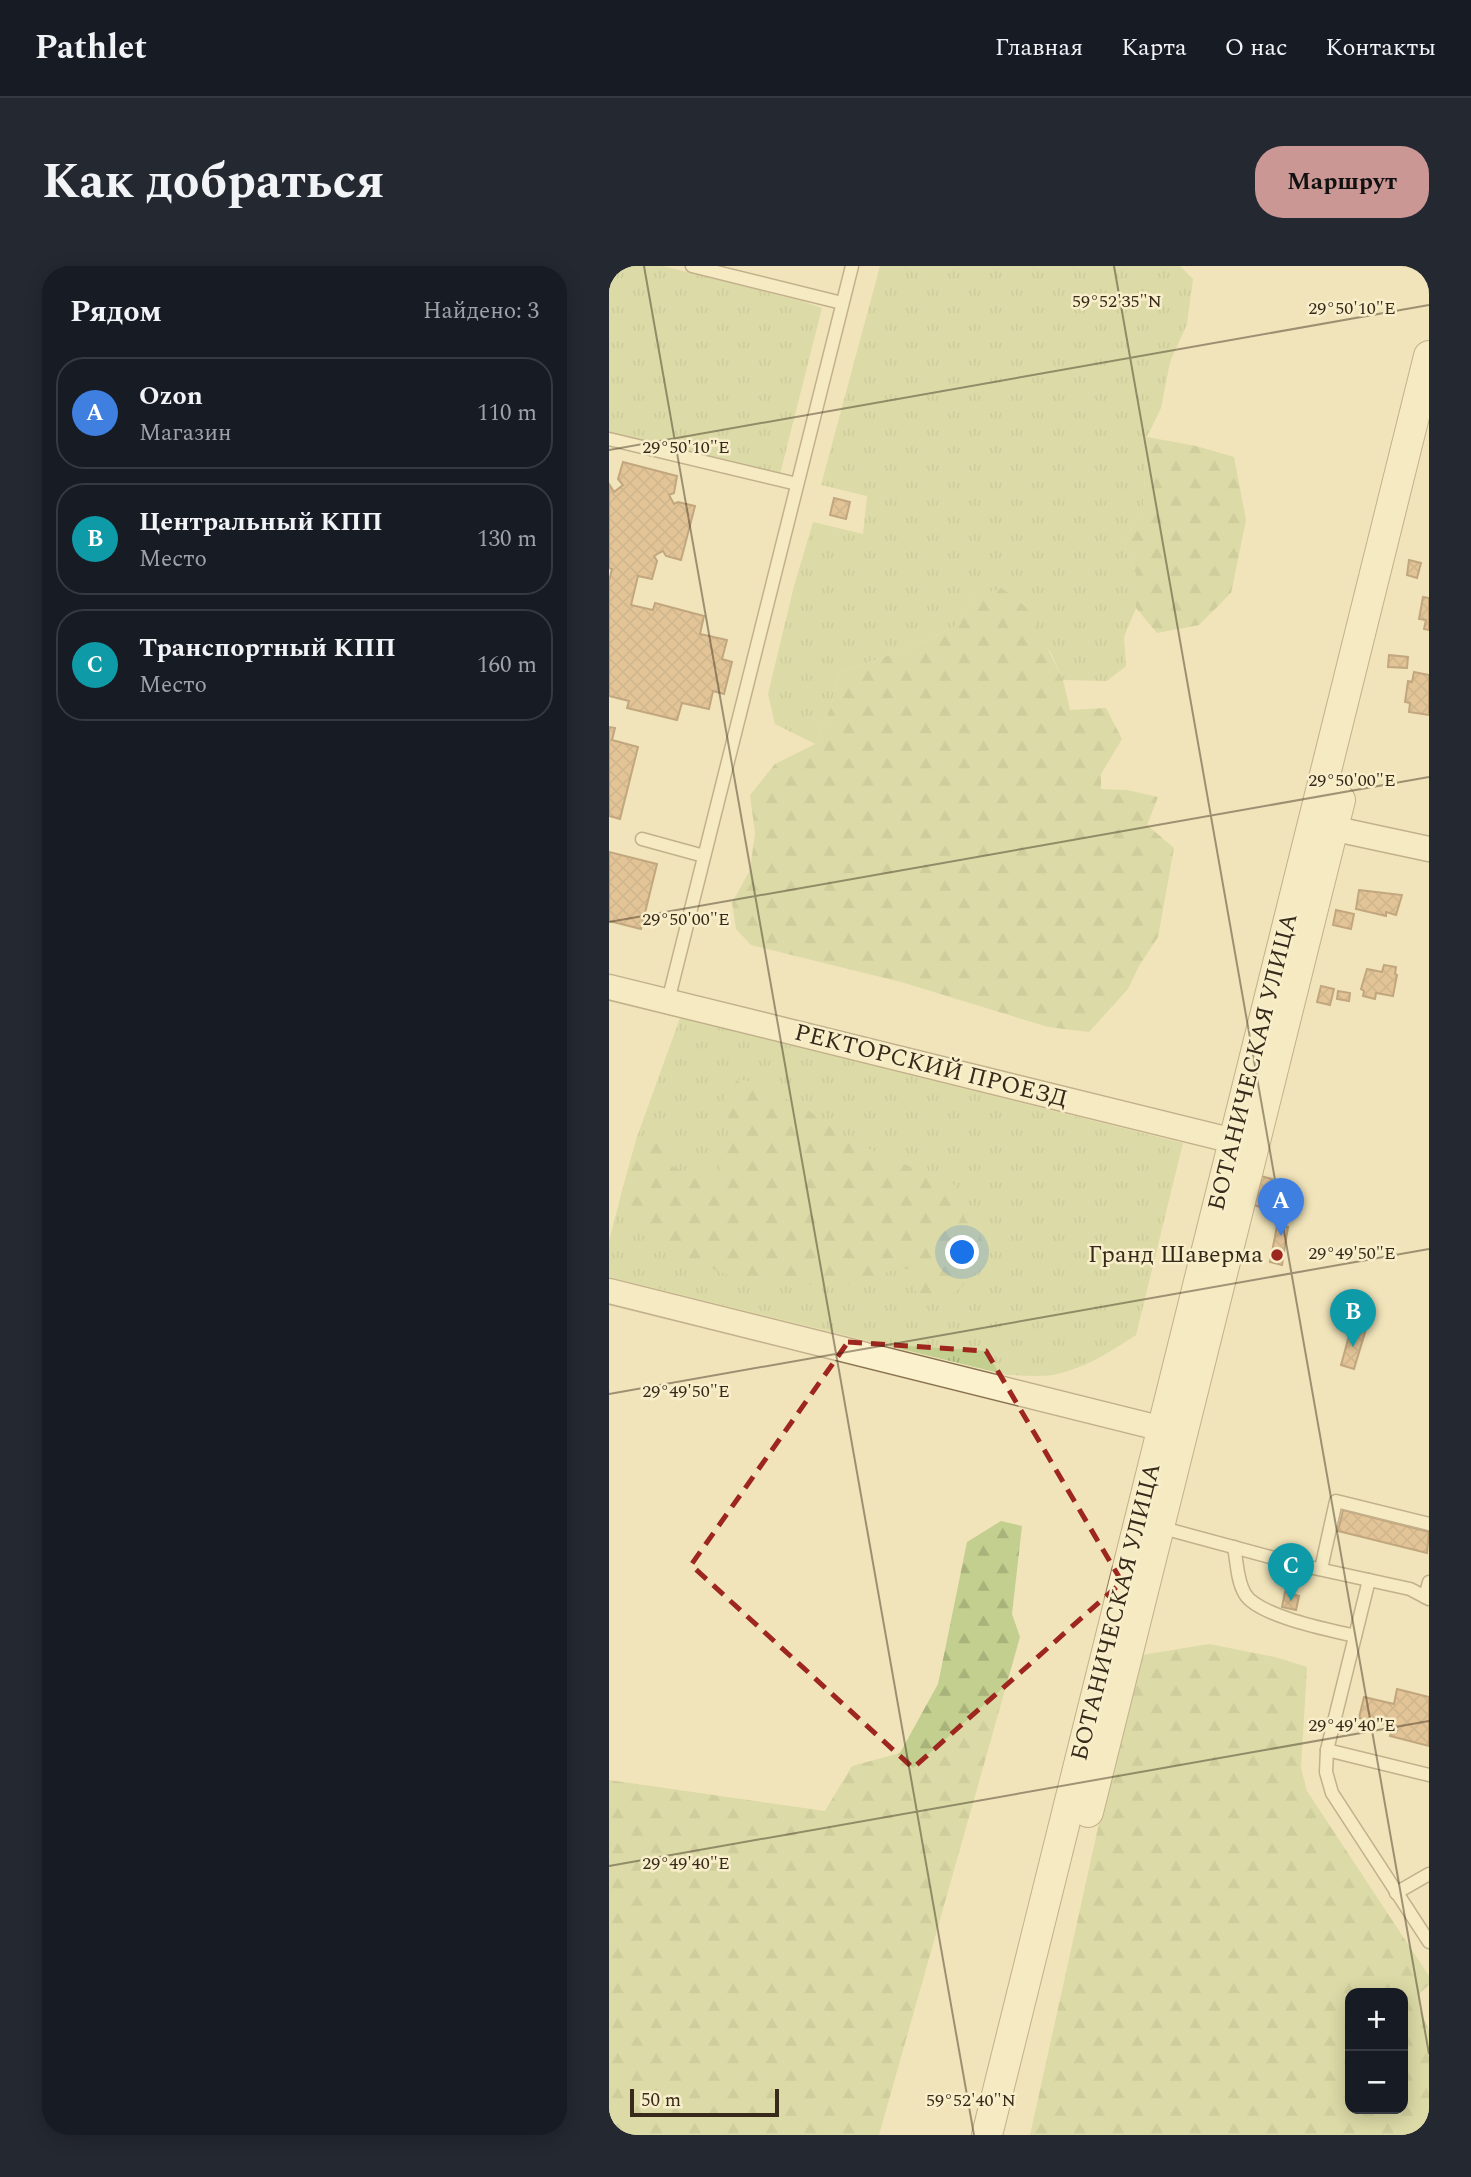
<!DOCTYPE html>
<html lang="ru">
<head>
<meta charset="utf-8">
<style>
  body { margin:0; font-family:Spectral,serif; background:#242831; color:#f1f3f6 }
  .controls { position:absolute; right:21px; bottom:21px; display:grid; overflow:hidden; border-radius:14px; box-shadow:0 4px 18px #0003 }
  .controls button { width:63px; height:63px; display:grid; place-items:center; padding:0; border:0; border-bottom:2px solid #363941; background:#171b24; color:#f1f3f6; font:35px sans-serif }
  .scale { position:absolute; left:21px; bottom:18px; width:149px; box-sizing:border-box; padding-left:7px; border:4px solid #372a1a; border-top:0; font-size:19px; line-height:24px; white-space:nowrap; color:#372a1a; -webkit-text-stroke:5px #f8eeca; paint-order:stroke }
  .you { position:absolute; left:354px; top:987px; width:24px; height:24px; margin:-18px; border:5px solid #fff; border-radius:50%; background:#1a73e8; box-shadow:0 0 0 10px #1a73e833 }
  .badge { display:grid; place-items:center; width:46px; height:46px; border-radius:50%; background:#cb9795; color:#fff; font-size:23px; font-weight:700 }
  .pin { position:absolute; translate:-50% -58px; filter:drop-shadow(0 2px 4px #0008) }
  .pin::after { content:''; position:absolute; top:37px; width:24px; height:21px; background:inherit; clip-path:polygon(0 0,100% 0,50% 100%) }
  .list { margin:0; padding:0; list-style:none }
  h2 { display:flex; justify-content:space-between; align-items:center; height:91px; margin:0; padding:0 28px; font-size:30px }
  h2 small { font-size:23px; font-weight:400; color:#9ea1a6 }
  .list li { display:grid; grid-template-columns:46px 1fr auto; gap:21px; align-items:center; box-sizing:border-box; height:112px; margin:0 14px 14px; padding:0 14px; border:2px solid #363941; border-radius:28px }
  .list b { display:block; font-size:26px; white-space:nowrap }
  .list p { margin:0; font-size:23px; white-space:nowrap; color:#9ea1a6 }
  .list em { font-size:23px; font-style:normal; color:#9ea1a6 }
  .map { position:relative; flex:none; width:820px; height:1869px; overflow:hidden; border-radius:28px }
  header { display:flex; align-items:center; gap:42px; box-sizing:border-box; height:98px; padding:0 35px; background:#171b24; border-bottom:2px solid #363941 }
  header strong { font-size:33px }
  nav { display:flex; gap:38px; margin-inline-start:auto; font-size:24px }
  .intro { display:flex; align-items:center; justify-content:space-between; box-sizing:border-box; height:168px; padding:0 42px }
  h1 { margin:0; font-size:49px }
  .button { padding:18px 32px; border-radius:28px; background:#cb9795; color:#111; font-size:24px; font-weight:700 }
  main { display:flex; gap:42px; padding:0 42px }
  aside { flex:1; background:#171b24; border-radius:28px; box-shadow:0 4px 18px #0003 }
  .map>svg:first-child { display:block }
  .grass { fill:url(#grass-tufts) }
  .forest { fill:url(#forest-firs); fill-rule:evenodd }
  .building { fill:url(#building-cross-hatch); stroke:#8a5d37; stroke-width:2 }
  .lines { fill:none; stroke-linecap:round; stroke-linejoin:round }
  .service-casing { stroke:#897353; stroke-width:15 }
  .minor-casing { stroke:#897353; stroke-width:27 }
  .tertiary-casing { stroke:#897353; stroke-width:32 }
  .service { stroke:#fcf1cd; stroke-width:12 }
  .minor { stroke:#fcf1cd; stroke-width:24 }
  .tertiary { stroke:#fcf1cd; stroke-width:30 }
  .marked { fill:none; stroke:#9d261e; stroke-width:5; stroke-dasharray:14 9; stroke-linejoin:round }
  .ticks { fill:none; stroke:#372a1a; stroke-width:2; stroke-opacity:0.45 }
  .poi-dot { fill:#9d261e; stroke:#f8eeca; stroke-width:2.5 }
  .labels { text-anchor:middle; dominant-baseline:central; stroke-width:5; stroke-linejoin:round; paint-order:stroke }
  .street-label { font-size:24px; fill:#372a1a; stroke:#f8eeca }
  .poi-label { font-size:24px; fill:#372a1a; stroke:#f8eeca; text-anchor:end }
  .ticks-label { font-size:18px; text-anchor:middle; fill:#372a1a; stroke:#f8eeca; stroke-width:5; stroke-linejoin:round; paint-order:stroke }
</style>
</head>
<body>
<header>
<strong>Pathlet</strong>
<nav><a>Главная</a><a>Карта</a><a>О нас</a><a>Контакты</a></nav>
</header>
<div class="intro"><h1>Как добраться</h1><a class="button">Маршрут</a></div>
<main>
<aside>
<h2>Рядом<small>Найдено: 3</small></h2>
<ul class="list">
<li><span class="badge" style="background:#3f7fe0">A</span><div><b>Ozon</b><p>Магазин</p></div><em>110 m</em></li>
<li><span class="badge" style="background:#0f9aa8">B</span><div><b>Центральный КПП</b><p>Место</p></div><em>130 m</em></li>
<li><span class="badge" style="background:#0f9aa8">C</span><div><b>Транспортный КПП</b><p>Место</p></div><em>160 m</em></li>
</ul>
</aside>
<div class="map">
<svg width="820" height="1869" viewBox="0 0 820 1869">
  <defs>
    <pattern id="grass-tufts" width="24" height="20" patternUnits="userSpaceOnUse" patternTransform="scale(1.75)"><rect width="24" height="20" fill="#c3cf8e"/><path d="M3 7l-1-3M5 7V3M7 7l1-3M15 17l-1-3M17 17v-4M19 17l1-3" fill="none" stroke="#a8b27a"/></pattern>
    <pattern id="forest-firs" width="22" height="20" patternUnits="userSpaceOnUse" patternTransform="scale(1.75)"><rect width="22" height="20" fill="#c3cf8e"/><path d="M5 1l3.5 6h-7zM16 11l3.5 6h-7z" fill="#a8b27a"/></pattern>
    <pattern id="building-cross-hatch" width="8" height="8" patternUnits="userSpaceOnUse" patternTransform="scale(1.75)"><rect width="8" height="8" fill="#d39e6c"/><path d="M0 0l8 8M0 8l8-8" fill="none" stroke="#ac8158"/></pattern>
  </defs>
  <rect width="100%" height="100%" fill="#f1e4ba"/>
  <g class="grass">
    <polygon points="0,0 54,0 193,35 213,42 171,208 159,207 0,167"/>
    <polygon points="271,0 571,0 584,13 578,58 561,96 552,142 538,171 534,245 522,264 516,283 527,308 527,342 515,371 517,400 498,415 454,414 441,385 368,328 345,361 308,379 230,407 221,443 206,478 166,458 159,428 185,320 204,256 254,268 258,230 212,219"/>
    <path d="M 71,752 L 574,877 L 527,1069 C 501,1086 475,1103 443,1109 C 429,1111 412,1109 398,1109 L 0,1011 L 0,975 L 12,929 L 28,871 Z"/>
  </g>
  <g class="forest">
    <polygon points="538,171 587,180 625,191 637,254 622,327 590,359 548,367 527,342 527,308 516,283 522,264 534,245"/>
    <polygon points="394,323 419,343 454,414 461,444 497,442 513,473 492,508 492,523 518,524 549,531 538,559 565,582 549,671 530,700 519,723 480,766 439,761 292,716 142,679 127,663 123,637 141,604 146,567 141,529 166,498 206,478 221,443 230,407 308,379 345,361 368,328"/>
    <polygon points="129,813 143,816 199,844 235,872 300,900 338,911 351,926 356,953 376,978 372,1002 353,1021 338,1031 308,1030 305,1017 311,1003 287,1003 228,1022 116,1008 68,988 33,951 16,940 12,929 28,871 46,866 59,883 63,900 89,914 108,910 120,869 115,831"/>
    <polygon points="392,1255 413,1260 403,1348 411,1371 270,1869 0,1869 0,1514 216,1545 243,1500 291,1487 329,1418 358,1276"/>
    <path d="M 600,1378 L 666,1391 L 698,1401 L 692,1502 L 698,1525 L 820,1710 L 820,1719 L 811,1727 L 810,1742 L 820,1764 L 820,1869 L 421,1869 L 527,1390 ZM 741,1727 L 794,1727 L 794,1843 L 741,1843 Z"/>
  </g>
  <g class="building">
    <polygon points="14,196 68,210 65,227 60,229 65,238 69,236 86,240 72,294 57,290 54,285 45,290 48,295 43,313 29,310 22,339 44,344 46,337 95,350 91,368 118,374 113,393 123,396 115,428 104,425 100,443 73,437 68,454 18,442 20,435 0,430 0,315 3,303 0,302 0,218 5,226 14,219 9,213"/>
    <polygon points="225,232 241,236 237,253 221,249"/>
    <polygon points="800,294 812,297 808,312 798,309"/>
    <polygon points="814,331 820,332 820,364 815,363 817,354 810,353"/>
    <polygon points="780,389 799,391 798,402 779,401"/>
    <polygon points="805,406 820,409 820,449 800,446 801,437 796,436 799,415 803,416"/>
    <polygon points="0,461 6,462 3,474 29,481 11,553 0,550"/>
    <polygon points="0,586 48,598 32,663 0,655"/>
    <polygon points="750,624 793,629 787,649 777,646 777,650 747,643"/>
    <polygon points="727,644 745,648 742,663 724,659"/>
    <polygon points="775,699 787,701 786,708 788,709 784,730 767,727 766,733 754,730 755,725 752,723 758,703 773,706"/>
    <polygon points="712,720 725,723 721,739 708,736"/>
    <polygon points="729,725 741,727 740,735 728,733"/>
    <polygon points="652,910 663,913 655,942 644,939"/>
    <polygon points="668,960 679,961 673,999 661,996"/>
    <polygon points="743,1059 757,1063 745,1103 732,1099"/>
    <polygon points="734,1244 820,1266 818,1287 729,1265"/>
    <polygon points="676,1326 690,1330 687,1344 673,1341"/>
    <polygon points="788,1423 820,1431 820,1480 781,1470 784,1460 750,1452 755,1431 785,1438"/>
  </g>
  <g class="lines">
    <defs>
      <g id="service">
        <polyline points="83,0 233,37"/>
        <polyline points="0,173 188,218"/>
        <polyline points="33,573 95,590"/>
        <polyline points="59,735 243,0"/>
        <polyline points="550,1261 691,1299 801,1323 820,1333"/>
        <path d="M 625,1281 C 628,1296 628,1315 636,1328 C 649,1350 721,1364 746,1370"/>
        <polyline points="712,1303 727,1235 820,1258"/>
        <polyline points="760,1314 718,1484 717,1506 723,1527 820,1676"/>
        <polyline points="816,1331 820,1316"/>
        <polyline points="718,1484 820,1509"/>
        <polyline points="787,1627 820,1608"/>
      </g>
      <g id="minor">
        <polyline points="708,559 820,583"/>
        <polyline points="0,721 641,879"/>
        <polyline points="0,1025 570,1167"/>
      </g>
      <g id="tertiary">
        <polyline points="479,1546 731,534"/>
        <polyline points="378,1869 820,90"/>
      </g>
    </defs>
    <use href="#service" class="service-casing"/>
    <use href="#minor" class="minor-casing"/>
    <use href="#tertiary" class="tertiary-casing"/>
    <use href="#service" class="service"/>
    <use href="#minor" class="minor"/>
    <use href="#tertiary" class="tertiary"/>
  </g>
  <path d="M0 0H820V1869H0ZM 239,1076 L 377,1085 L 513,1316 L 304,1502 L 82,1299 Z" fill="#f1e4ba" fill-opacity=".55" fill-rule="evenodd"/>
  <path class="marked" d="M 239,1076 L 377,1085 L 513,1316 L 304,1502 L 82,1299 Z"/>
  <path class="ticks" d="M 35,0 L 365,1869M 505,0 L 820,1788M 0,184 L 820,39M 0,656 L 820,511M 0,1128 L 820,983M 0,1600 L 820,1455"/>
  <circle class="poi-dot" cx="668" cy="989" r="7"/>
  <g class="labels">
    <g class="street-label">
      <text transform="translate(644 796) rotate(-76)">БОТАНИЧЕСКАЯ УЛИЦА</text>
      <text transform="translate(322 800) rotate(14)">РЕКТОРСКИЙ ПРОЕЗД</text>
      <text transform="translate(507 1346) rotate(-76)">БОТАНИЧЕСКАЯ УЛИЦА</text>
    </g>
    <g class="poi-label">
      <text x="654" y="989">Гранд Шаверма</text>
    </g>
  </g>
  <g class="ticks-label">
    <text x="508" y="41">59°52'35"N</text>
    <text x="743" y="48">29°50'10"E</text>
    <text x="77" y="187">29°50'10"E</text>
    <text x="743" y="520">29°50'00"E</text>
    <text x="77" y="659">29°50'00"E</text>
    <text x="743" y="993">29°49'50"E</text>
    <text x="77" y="1131">29°49'50"E</text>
    <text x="743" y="1465">29°49'40"E</text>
    <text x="77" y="1603">29°49'40"E</text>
    <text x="362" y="1840">59°52'40"N</text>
  </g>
</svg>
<div class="controls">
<button>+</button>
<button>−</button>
</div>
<div class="scale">50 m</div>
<div class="you"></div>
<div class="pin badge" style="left:672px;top:970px;background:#3f7fe0">A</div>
<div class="pin badge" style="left:744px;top:1081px;background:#0f9aa8">B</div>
<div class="pin badge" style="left:682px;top:1335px;background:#0f9aa8">C</div>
</div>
</main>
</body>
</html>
